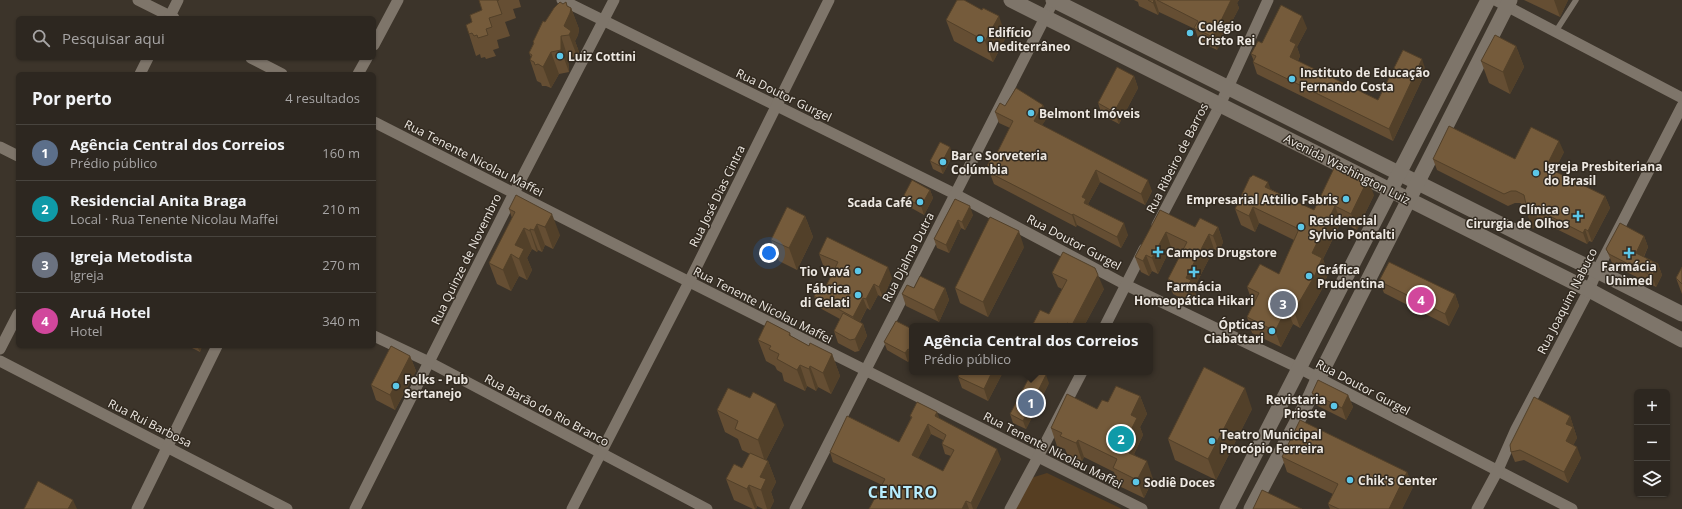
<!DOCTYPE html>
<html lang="pt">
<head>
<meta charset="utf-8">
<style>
  body { margin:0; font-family:"Open Sans",sans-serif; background:#352f29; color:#f1f3f6 }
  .controls { position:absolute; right:12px; bottom:12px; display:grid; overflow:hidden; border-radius:6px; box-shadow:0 1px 3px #0004 }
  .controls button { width:36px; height:36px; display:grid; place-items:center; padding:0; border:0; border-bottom:1px solid #48443e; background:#2d2720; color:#f1f3f6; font:20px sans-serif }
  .you { position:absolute; left:769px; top:253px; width:14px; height:14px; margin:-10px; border:3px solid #fff; border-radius:50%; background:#1a73e8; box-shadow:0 0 0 6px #1a73e833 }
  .badge { display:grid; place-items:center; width:26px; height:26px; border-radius:50%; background:#5cc7e8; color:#fff; font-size:13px; font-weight:700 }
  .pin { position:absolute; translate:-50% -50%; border:2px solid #fff; box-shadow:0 1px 4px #0006 }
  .popup { position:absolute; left:909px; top:323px; width:244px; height:52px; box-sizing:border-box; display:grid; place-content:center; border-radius:6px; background:#2d2720; filter:drop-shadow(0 1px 3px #0005); font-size:13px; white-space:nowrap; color:#a7a5a5 }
  .popup b { font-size:15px; color:#f1f3f6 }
  .popup::after { content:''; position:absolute; left:50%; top:100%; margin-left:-8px; border:8px solid transparent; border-top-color:#2d2720 }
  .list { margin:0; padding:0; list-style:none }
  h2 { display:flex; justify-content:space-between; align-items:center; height:52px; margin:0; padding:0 16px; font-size:17px }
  h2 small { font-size:13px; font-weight:400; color:#a7a5a5 }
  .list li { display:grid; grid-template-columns:26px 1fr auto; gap:12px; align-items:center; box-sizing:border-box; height:56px; padding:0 16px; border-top:1px solid #48443e }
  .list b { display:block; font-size:15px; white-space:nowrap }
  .list p { margin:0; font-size:13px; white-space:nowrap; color:#a7a5a5 }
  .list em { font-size:13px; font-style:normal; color:#a7a5a5 }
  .icon { flex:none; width:22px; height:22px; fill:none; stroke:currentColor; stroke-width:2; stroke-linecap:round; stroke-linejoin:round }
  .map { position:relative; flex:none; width:1682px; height:509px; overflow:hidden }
  .search { position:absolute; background:#2d2720; box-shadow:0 1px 3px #0004; left:16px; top:16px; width:360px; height:44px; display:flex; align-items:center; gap:10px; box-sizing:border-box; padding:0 14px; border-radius:6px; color:#a7a5a5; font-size:15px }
  .panel { position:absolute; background:#2d2720; box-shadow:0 1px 3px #0004; left:16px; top:72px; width:360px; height:276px; border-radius:6px }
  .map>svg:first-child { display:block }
  .green { fill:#563e22 }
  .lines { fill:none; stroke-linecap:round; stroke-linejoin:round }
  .lane { stroke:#7e756a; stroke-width:5.5 }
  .street { stroke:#7e756a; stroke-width:11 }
  .secondary { stroke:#7e756a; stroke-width:15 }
  .wall { fill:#654e33; fill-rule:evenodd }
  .shaded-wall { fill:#524029 }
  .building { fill:#755b3b; stroke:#524029; fill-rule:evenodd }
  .poi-dot { fill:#5cc7e8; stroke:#322a20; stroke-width:1.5 }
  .labels { text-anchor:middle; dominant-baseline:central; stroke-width:3; stroke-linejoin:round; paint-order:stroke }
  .poi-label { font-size:12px; font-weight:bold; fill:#ede8e2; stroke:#322a20; text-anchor:start }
  .street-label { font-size:12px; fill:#ede8e2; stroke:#322a20 }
  .district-label { font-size:16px; font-weight:bold; letter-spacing:1px; fill:#b6ecfe; stroke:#322a20 }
</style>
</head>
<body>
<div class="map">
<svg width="1682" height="509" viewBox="0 0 1682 509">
  <rect width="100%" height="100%" fill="#3c342a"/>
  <polygon class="green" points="1047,473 1122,509 1015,509 1031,478"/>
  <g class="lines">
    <polyline class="lane" points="1556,31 1576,0"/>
    <g class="street">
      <polyline points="138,0 174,18"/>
      <polyline points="562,0 955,194 1126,285 1299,368 1572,509"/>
      <polyline points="1495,0 1682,98"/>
      <polyline points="169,18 178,0"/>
      <polyline points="374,45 398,0"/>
      <polyline points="251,58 282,74"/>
      <polyline points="140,74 148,58"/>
      <polyline points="358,74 367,58"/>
      <polyline points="374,122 608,241 1142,509"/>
      <polyline points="0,147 18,156"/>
      <polyline points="1157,225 1220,105 1268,0"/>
      <polyline points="1105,326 1144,249"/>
      <polyline points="374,336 429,362 707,509"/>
      <polyline points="0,349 18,314"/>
      <polyline points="0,361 287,509"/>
      <polyline points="137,509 217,346"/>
      <polyline points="355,509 514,193 614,0"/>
      <polyline points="572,509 689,282 829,0"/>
      <polyline points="795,509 1054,0"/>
      <polyline points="1010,509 1038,457 1082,372"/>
      <polyline points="1477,509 1497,472 1516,429 1589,290 1597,271 1682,106"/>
    </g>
    <g class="secondary">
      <polyline points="1011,0 1589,290 1682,340"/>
      <polyline points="1053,0 1528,238 1597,271 1682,314"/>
      <polyline points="1227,509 1488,0"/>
      <polyline points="1251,509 1310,397 1318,379 1510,0"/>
    </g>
  </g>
  <g class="wall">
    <polygon points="479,0 519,0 521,7 513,9 516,18 505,22 510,36 497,40 499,48 493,50 496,56 486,59 485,57 481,58 480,54 476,56 469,34 472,22 482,10"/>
    <polygon points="1134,0 1239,0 1237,3 1239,8 1217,50 1199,41 1195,29 1159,12 1158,15 1139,6 1138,2"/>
    <polygon points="1524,0 1568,0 1560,17"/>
    <polygon points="567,6 571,8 579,29 578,35 575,41 579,52 577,56 568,58 569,72 559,74 551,88 546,86 542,86 541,83 537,81 530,60 531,57 529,53 533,45 533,42 545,22"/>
    <polygon points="946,20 1006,37 993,62 954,41"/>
    <polygon points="1307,28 1297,47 1300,56 1298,61 1378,100 1426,71 1393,141 1257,74 1253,62 1254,61 1251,54 1262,43"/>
    <polygon points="1516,46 1524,67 1510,94 1489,83 1481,61"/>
    <polygon points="1134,76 1138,88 1119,124 1102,115 1098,103"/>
    <polygon points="1043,105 1048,116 1042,125 1152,191 1145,205 1100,182 1088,204 1128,235 1121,248 1077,225 1076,227 994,184 987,166 997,153 1010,128 999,123 995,112 1005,106"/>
    <polygon points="1564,152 1554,171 1605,196 1610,208 1592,242 1589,241 1587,244 1538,220 1533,229 1529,218 1526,206 1520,203 1515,203 1508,206 1437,170 1433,159 1515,159"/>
    <polygon points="953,155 943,174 933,169 930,161"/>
    <polygon points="1251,177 1270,189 1314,210 1374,195 1357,230 1341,222 1323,259 1328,274 1321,291 1300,328 1293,324 1281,347 1252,333 1247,317 1253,304 1247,287 1279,274 1294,240 1259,223 1255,232 1241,225 1235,209"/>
    <polygon points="930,190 933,198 924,215 906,205 903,197"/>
    <polygon points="955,199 973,215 965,230 961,228 949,253 937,248 934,239"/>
    <polygon points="509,209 560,235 553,249 545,245 542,252 538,250 537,252 532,249 527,258 532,270 527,280 519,276 511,291 497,284 489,263 512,218"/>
    <polygon points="1160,210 1195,227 1218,227 1223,242 1219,252 1214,249 1194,288 1196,296 1192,304 1173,294 1168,279 1182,252 1171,247 1158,274 1152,271 1149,276 1141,272 1135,257"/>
    <polygon points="805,216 813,237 797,270 779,261 771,240"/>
    <polygon points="1644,236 1648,247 1644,257 1658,264 1662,275 1656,287 1613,265 1606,249"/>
    <polygon points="1024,247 988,317 960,303 955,288"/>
    <polygon points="819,254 892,278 883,298 878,295 870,310 867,308 860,322 863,324 867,336 859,351 855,352 838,343 834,331 840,319 818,307 814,296 826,286 834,270 823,265"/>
    <polygon points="1682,267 1682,294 1676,278"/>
    <polygon points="1052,273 1104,289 1084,326 1032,326 1049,314 1062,289 1058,287"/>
    <polygon points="1379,281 1455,294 1459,306 1449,326 1384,293"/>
    <polygon points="914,288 945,288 949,300 939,322 906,306 902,294"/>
    <polygon points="912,329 912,358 911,357 908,362 887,350 884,342"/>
    <polygon points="790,333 791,336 809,346 832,354 840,376 831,394 818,387 816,391 807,386 805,391 784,381 782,373 777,370 775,366 766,361 758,340"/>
    <polygon points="188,346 202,346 200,352"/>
    <polygon points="410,356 416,371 395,410 376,400 371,385"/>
    <polygon points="1003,372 988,401 962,388 958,377"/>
    <polygon points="1049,383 1026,429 1013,423 1010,414"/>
    <polygon points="1312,393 1348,395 1353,407 1346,420 1316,405"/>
    <polygon points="1140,396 1147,414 1140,427 1143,435 1134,454 1153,479 1144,498 1119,486 1114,472 1084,457 1082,461 1067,454 1065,449 1057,446 1051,428 1097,409 1108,402"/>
    <polygon points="1252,409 1216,480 1175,460 1168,439"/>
    <polygon points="717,410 784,425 766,460 768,461 776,482 771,492 774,501 770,509 763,509 757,506 756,509 753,509 734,500 726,479 742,468 750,454 742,450 738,439 725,432"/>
    <path d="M 910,416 L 939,419 L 1001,459 L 976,509 L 869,509 L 882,485 L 833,462 L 830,452 L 899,442 L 911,418 ZM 931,434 L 943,440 L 942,444 L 945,454 L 951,456 L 943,471 L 918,458 Z"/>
    <polygon points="1570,416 1577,438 1573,445 1581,458 1568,483 1524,460 1515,462 1511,452"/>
    <polygon points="1282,457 1407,472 1413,487 1402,509 1330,509 1328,504 1333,494 1287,472"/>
  </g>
  <g class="shaded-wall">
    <polygon points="1154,0 1155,0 1159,12 1158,15 1153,3"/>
    <polygon points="1231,0 1239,0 1237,3 1239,8 1217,50 1213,37"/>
    <polygon points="1554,0 1568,0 1560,17"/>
    <polygon points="571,8 579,29 578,35 575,41 579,52 577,56 569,35 564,26"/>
    <polygon points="999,16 1006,37 993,62 985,41"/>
    <polygon points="1302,16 1307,28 1297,47 1300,56 1294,69 1290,57 1290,41"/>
    <polygon points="561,36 568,58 569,72 561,50"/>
    <polygon points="1516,46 1524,67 1510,94 1503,72"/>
    <polygon points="551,52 559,74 551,88 543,67"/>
    <polygon points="1422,59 1426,71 1393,141 1389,129"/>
    <polygon points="1134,76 1138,88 1119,124 1114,112"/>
    <polygon points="1043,105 1048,116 1038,132 1034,121"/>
    <polygon points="1559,141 1564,152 1551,178 1546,167"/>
    <polygon points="950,147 953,155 943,174 940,166"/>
    <polygon points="1096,170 1100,182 1088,204 1090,211 1089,214 1082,197"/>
    <polygon points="1368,179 1374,195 1357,230 1351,214"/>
    <polygon points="1148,180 1152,191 1145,205 1141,194"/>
    <polygon points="1268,182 1274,198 1265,187"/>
    <polygon points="930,190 933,198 924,215 921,206"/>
    <polygon points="1605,196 1610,208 1592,242 1588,231"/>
    <polygon points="970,206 973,215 965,230 962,222"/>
    <polygon points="1335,206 1341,222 1323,259 1328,274 1321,291 1300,328 1294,311 1312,253"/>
    <polygon points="1253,207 1259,223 1255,232 1249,216"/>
    <polygon points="1534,208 1538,220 1533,229 1529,218"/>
    <polygon points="552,214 560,235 553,249 545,227"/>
    <polygon points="1073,214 1077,225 1076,227 1072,215"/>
    <polygon points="805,216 813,237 797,270 789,248"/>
    <polygon points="958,220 961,228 949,253 946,245"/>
    <polygon points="1124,223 1128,235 1121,248 1117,237"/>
    <polygon points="537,224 545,245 542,252 534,230"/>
    <polygon points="1218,227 1223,242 1219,252 1213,236"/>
    <polygon points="524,228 532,249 527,258 532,270 527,280 519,259 515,245"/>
    <polygon points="530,229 538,250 537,252 530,231"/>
    <polygon points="1585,229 1589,241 1587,244 1583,233"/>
    <polygon points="1019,231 1024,247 988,317 983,302"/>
    <polygon points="1166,232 1171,247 1158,274 1152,258"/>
    <polygon points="1209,234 1214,249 1194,288 1196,296 1192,304 1186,289 1186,278"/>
    <polygon points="1644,236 1648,247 1640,264 1636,253"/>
    <polygon points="511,254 519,276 511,291 503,270"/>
    <polygon points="1146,255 1152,271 1149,276 1143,261"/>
    <polygon points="1658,264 1662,275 1656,287 1652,276"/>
    <polygon points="888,267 892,278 883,298 879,287"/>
    <polygon points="1098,275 1104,289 1084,326 1072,326"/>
    <polygon points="874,284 878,295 870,310 866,299"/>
    <polygon points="945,288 949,300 939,322 934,310"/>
    <polygon points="1455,294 1459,306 1449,326 1445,314"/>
    <polygon points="863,298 867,308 857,327 853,317"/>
    <polygon points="1287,308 1293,324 1281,347 1275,331"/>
    <polygon points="863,324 867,336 859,351 855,339"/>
    <polygon points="197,346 202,346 200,352"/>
    <polygon points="908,349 911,357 908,362 905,353"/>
    <polygon points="832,354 840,376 831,394 823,373"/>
    <polygon points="410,356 416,371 395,410 390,395"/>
    <polygon points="800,365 807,386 805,391 797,370"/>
    <polygon points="810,366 818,387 816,391 809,369"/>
    <polygon points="992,372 1003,372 988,401 984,389"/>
    <polygon points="1046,375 1049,383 1026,429 1023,421"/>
    <polygon points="1245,388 1252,409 1216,480 1208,459"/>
    <polygon points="1348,395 1353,407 1346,420 1342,408"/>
    <polygon points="1140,396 1147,414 1140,427 1143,435 1134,454 1138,465 1136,470 1124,444 1131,415"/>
    <polygon points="776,404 784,425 765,462 758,440"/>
    <polygon points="937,412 941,422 935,416"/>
    <polygon points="1570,416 1577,438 1570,452 1566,441 1566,424"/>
    <polygon points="928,424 931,434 915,465 912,455"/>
    <polygon points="1078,440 1084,457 1082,461 1076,443"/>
    <polygon points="1577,447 1581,458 1568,483 1564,472"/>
    <polygon points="997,449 1001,459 976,509 973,509 971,503"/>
    <polygon points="768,461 776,482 771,492 774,501 770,509 767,509 761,490 760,477"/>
    <polygon points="1147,461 1153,479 1144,498 1137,480"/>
    <polygon points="1407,472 1413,487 1402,509 1389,509"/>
    <polygon points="749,485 757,506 756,509 755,509 747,489"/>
    <polygon points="73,500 77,509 68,509"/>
    <polygon points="966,501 969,509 962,509"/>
  </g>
  <g class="building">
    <polygon points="479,0 499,0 497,0 502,14 489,18 492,27 486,29 488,35 478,38 477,35 474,36 472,33 469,34 466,25 472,22 470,15 482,10"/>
    <polygon points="957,0 964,0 982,10 983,8 999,16 985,41 946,20"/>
    <polygon points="1148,0 1154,0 1153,3"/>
    <polygon points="1157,0 1231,0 1213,37 1194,28 1198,21"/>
    <polygon points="560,2 563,4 566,2 567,6 571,8 570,13 564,26 571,31 569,35 561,36 561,50 551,52 543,67 538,64 535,65 534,62 530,60 532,55 529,53 534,43 533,42 543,21 545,22 554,8"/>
    <polygon points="1281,5 1302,16 1290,41 1296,44 1290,57 1378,100 1403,50 1422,59 1389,129 1253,62 1256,56 1251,54 1258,41 1262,43"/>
    <polygon points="1495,35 1516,46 1503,72 1481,61"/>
    <polygon points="1117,67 1134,76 1114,112 1098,103"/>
    <polygon points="1016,88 1043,105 1034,121 1148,180 1141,194 1096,170 1082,197 1086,199 1084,203 1124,223 1117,237 1073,214 1072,215 990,173 992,169 987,166 995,152 997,153 1013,121 995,112 1000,103 1005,106"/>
    <polygon points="1449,126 1515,159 1531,127 1559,141 1546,167 1605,196 1588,231 1585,229 1583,233 1534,208 1529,218 1524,195 1516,191 1511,191 1504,194 1433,159"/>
    <polygon points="940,142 950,147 940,166 930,161"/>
    <polygon points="1336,164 1368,179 1351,214 1335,206 1312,253 1322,258 1315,275 1294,311 1287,308 1275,331 1247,317 1259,293 1247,287 1260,264 1279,274 1299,229 1253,207 1249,216 1235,209 1250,177 1251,177 1253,175 1268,182 1265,187 1314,210"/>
    <polygon points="912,180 930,190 921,206 903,197"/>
    <polygon points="516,195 552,214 545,227 537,224 534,230 530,229 530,231 524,228 515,245 524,249 519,259 511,254 503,270 489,263 515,212 509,209"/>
    <polygon points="955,199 970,206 962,222 958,220 946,245 934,239"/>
    <polygon points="787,207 805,216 789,248 771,240"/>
    <polygon points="1160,210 1195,227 1200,218 1218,227 1213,236 1209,234 1186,278 1191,280 1186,289 1168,279 1187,242 1166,232 1152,258 1146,255 1143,261 1135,257"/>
    <polygon points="990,217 1019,231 983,302 955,288"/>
    <polygon points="1620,223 1644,236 1636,253 1658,264 1652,276 1609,254 1606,249"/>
    <polygon points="827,237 888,267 879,287 874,284 866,299 863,298 853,317 814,296 821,283 826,286 838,262 819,254"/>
    <polygon points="1063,252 1095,268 1098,275 1072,325 1067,323 1065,326 1032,326 1040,310 1049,314 1067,280 1052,273"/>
    <polygon points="1389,262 1455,294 1445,314 1379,281"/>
    <polygon points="1682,267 1682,284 1676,278"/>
    <polygon points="920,276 945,288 934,310 902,294 907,285 914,288"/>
    <polygon points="843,313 863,324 855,339 850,340 834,331"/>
    <polygon points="767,321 790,333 789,335 809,346 810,343 832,354 823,373 810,366 809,369 800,365 797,370 777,359 779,354 769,349 771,346 758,340"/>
    <polygon points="896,321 912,329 912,351 908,349 905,353 884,342"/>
    <polygon points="391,346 410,356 390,395 371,385"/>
    <polygon points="1204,367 1245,388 1208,459 1168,439"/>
    <polygon points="960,372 992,372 984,389 958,377"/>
    <polygon points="1032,372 1041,372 1046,375 1023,421 1010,414"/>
    <polygon points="1318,380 1348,395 1342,408 1312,393"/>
    <polygon points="1116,386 1140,396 1131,415 1137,418 1124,444 1132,447 1129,453 1147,461 1137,480 1113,468 1117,459 1078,440 1076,443 1060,436 1062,433 1051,428 1067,394 1097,409 1102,400 1108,402"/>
    <polygon points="728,388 750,398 753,392 776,404 758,440 735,429 738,421 717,410"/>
    <polygon points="1534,397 1570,416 1566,424 1573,427 1566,441 1577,447 1564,472 1520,450 1511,452 1510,445"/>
    <path d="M 917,402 L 937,412 L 935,416 L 997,449 L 971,503 L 966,501 L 962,509 L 869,509 L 885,479 L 830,452 L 847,416 L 899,442 L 912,417 L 910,416 ZM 928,424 L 946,435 L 942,444 L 954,450 L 943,471 L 912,455 Z"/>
    <polygon points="1300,420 1407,472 1389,509 1339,509 1328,504 1338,484 1282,457"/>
    <polygon points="750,453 768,461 760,477 766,479 761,490 749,485 747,489 726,479 734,464 742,468"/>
    <polygon points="38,481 73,500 68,509 24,509"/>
    <polygon points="1262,490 1302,509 1253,509"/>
  </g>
  <g class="poi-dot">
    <circle cx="1190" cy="33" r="4"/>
    <circle cx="980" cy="39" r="4"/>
    <circle cx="560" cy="56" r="4"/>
    <circle cx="1292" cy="79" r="4"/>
    <circle cx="1031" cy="113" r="4"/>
    <circle cx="943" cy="162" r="4"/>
    <circle cx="1536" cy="173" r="4"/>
    <circle cx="1346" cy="199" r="4"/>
    <circle cx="920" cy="202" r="4"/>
    <path d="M1576 210h4v4h4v4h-4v4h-4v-4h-4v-4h4z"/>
    <circle cx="1301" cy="227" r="4"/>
    <path d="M1156 246h4v4h4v4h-4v4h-4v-4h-4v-4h4z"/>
    <path d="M1627 247h4v4h4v4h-4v4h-4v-4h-4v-4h4z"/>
    <circle cx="858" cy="271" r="4"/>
    <path d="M1192 266h4v4h4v4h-4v4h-4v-4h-4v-4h4z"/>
    <circle cx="1309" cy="276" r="4"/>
    <circle cx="858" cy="295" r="4"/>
    <circle cx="1272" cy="331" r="4"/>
    <circle cx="396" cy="386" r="4"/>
    <circle cx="1334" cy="406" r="4"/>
    <circle cx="1212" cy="441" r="4"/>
    <circle cx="1350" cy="480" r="4"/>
    <circle cx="1136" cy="482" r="4"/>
  </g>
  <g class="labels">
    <g class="poi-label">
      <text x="1198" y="26">Colégio<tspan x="1198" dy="14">Cristo Rei</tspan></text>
      <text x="988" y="32">Edifício<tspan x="988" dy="14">Mediterrâneo</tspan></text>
      <text x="568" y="56">Luiz Cottini</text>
      <text x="1300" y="72">Instituto de Educação<tspan x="1300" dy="14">Fernando Costa</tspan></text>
      <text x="1039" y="113">Belmont Imóveis</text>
      <text x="951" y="155">Bar e Sorveteria<tspan x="951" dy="14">Colúmbia</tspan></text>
      <text x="1544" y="166">Igreja Presbiteriana<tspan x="1544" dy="14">do Brasil</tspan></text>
      <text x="1338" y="199" text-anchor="end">Empresarial Attilio Fabris</text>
      <text x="912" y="202" text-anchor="end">Scada Café</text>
      <text x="1569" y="209" text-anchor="end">Clínica e<tspan x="1569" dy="14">Cirurgia de Olhos</tspan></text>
      <text x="1309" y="220">Residencial<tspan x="1309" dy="14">Sylvio Pontalti</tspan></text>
      <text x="1166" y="252">Campos Drugstore</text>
      <text x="1629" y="266" text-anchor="middle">Farmácia<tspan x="1629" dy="14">Unimed</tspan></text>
      <text x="1317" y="269">Gráfica<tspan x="1317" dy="14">Prudentina</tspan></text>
      <text x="850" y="271" text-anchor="end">Tio Vavá</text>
      <text x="1194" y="286" text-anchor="middle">Farmácia<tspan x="1194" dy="14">Homeopática Hikari</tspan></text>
      <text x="850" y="288" text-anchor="end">Fábrica<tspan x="850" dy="14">di Gelati</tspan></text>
      <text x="1264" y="324" text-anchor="end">Ópticas<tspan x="1264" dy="14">Ciabattari</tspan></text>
      <text x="404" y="379">Folks - Pub<tspan x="404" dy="14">Sertanejo</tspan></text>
      <text x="1326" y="399" text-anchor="end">Revistaria<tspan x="1326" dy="14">Prioste</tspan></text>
      <text x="1220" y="434">Teatro Municipal<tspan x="1220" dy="14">Procópio Ferreira</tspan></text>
      <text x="1358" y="480">Chik's Center</text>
      <text x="1144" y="482">Sodiê Doces</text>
    </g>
    <g class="street-label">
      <text transform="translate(784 95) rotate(26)">Rua Doutor Gurgel</text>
      <text transform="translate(474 158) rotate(27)">Rua Tenente Nicolau Maffei</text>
      <text transform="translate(1177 158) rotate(-63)">Rua Ribeiro de Barros</text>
      <text transform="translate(1347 169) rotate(27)">Avenida Washington Luiz</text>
      <text transform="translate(717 196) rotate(-64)">Rua José Dias Cintra</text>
      <text transform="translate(1074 242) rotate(28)">Rua Doutor Gurgel</text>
      <text transform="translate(908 257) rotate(-63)">Rua Djalma Dutra</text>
      <text transform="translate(466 259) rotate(-64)">Rua Quinze de Novembro</text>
      <text transform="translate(1567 301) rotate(-63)">Rua Joaquim Nabuco</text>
      <text transform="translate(763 305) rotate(27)">Rua Tenente Nicolau Maffei</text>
      <text transform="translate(1363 387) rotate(28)">Rua Doutor Gurgel</text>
      <text transform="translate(547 410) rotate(28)">Rua Barão do Rio Branco</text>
      <text transform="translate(150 423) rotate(27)">Rua Rui Barbosa</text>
      <text transform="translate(1053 450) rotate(27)">Rua Tenente Nicolau Maffei</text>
    </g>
    <g class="district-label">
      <text x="903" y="492">CENTRO</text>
    </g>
  </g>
</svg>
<div class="controls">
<button>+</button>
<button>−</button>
<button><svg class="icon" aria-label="layers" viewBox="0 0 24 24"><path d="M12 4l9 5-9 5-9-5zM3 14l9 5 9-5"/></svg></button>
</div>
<div class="you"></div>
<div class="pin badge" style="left:1031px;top:403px;background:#5c6f8a">1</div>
<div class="popup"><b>Agência Central dos Correios</b>Prédio público</div>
<div class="pin badge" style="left:1121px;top:439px;background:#0f9aa8">2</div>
<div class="pin badge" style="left:1283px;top:304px;background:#6b7280">3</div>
<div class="pin badge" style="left:1421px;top:300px;background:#d1479c">4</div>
<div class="search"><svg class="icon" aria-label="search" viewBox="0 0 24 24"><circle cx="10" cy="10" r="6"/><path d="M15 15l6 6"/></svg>Pesquisar aqui</div>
<section class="panel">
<h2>Por perto<small>4 resultados</small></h2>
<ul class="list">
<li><span class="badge" style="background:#5c6f8a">1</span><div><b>Agência Central dos Correios</b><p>Prédio público</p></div><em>160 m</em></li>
<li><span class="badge" style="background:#0f9aa8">2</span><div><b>Residencial Anita Braga</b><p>Local · Rua Tenente Nicolau Maffei</p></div><em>210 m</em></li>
<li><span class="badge" style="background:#6b7280">3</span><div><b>Igreja Metodista</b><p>Igreja</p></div><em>270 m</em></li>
<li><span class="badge" style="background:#d1479c">4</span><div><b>Aruá Hotel</b><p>Hotel</p></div><em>340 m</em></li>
</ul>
</section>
</div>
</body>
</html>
